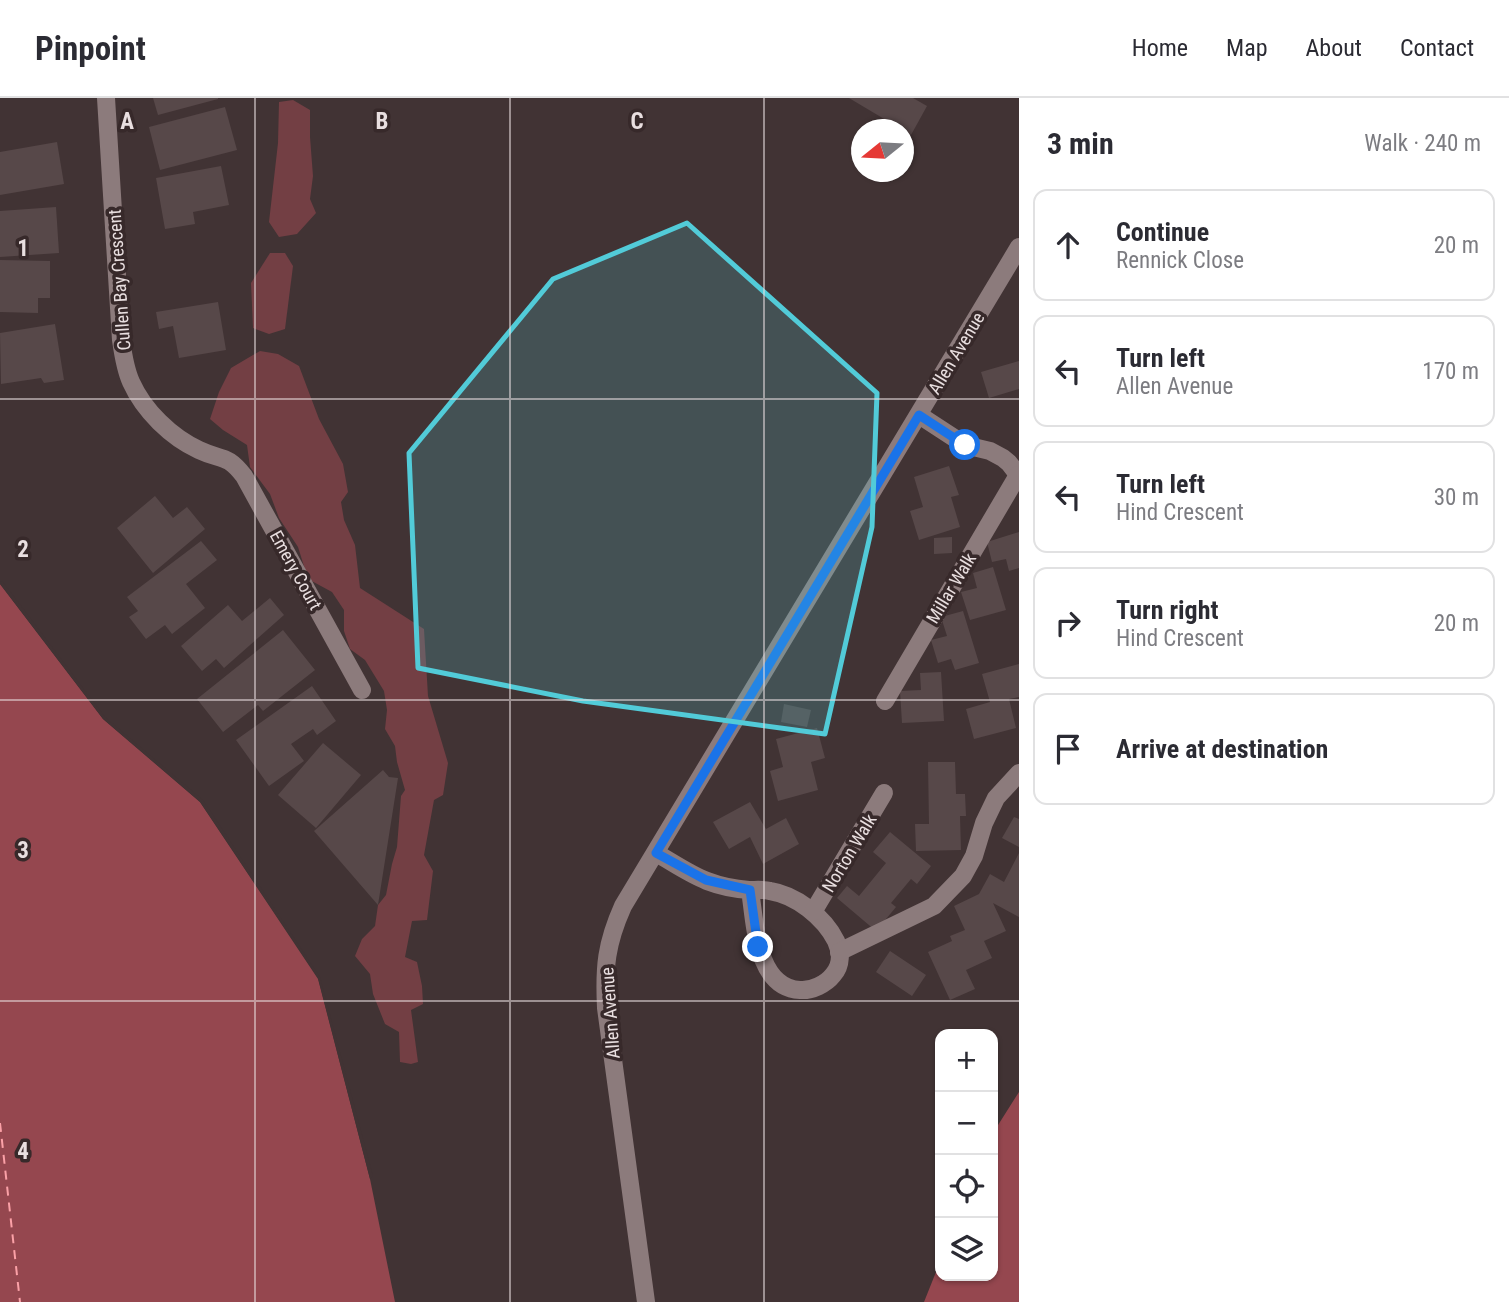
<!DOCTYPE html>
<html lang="en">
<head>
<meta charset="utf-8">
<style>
  body { margin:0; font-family:"Roboto Condensed",sans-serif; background:#f7f7f7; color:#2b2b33 }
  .controls { position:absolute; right:21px; bottom:21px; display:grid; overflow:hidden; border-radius:14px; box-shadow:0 2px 5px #0004 }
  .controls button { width:63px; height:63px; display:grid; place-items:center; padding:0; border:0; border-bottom:2px solid #e1e1e2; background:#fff; color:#2b2b33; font:35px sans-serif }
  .compass { position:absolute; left:851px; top:21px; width:63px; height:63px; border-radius:50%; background:#fff; box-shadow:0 2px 5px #0004; rotate:252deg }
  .stop { position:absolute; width:21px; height:21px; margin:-16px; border:5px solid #1a73e8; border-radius:50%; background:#fff }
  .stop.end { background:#1a73e8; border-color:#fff; box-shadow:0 2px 7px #0008 }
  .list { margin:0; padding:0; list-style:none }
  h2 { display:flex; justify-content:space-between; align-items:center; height:91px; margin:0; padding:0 28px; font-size:30px }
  h2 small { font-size:23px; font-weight:400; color:#7c7c81 }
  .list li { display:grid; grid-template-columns:46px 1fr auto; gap:21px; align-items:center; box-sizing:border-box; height:112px; margin:0 14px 14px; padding:0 14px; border:2px solid #e1e1e2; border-radius:14px }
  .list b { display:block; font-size:26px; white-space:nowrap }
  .list p { margin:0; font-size:23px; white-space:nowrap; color:#7c7c81 }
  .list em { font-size:23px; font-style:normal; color:#7c7c81 }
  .icon { flex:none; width:38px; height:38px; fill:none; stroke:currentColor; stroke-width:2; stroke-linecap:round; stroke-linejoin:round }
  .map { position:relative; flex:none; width:1019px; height:1204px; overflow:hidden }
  header { display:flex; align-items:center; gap:42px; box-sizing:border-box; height:98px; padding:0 35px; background:#fff; border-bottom:2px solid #e1e1e2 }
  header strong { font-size:33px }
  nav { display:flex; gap:38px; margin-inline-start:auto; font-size:24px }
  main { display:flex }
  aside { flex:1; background:#fff }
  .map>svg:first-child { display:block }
  .green { fill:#733f44 }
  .water { fill:#95474f }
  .pier { fill:#413334 }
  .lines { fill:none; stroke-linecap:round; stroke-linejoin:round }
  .ferry { stroke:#fba1a7; stroke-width:2; stroke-dasharray:9 7; stroke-linecap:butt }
  .building { fill:#574849 }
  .minor { stroke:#8c7b7c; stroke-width:18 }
  .route { stroke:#1a73e8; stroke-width:9 }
  .marked { fill:#52cbd8; fill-opacity:0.2; stroke:#52cbd8; stroke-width:5; stroke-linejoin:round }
  .grid { fill:none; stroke:#e9dfe0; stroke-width:2; stroke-opacity:0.55 }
  .labels { text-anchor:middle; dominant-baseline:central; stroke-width:7; stroke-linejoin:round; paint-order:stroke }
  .street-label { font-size:18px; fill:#e9dfe0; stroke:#37292a }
  .grid-label { font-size:23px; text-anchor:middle; font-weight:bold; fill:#e9dfe0; stroke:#37292a; stroke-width:7; stroke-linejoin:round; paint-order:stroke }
</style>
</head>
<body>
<header>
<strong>Pinpoint</strong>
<nav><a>Home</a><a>Map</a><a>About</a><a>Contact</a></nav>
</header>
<main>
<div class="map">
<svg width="1019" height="1204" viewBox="0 0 1019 1204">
  <rect width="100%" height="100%" fill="#413334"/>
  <g class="green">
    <polygon points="293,2 310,12 310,39 313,78 310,101 316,115 297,136 279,139 269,124 278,45 279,4"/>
    <polygon points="270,155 285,155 293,168 285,231 269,236 253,230 251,185"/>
    <polygon points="260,253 278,256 299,268 319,321 343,366 348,394 341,404 344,422 355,447 360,490 424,531 428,598 448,665 443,697 434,702 424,757 433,773 427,822 412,823 405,859 417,864 422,888 423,906 411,912 418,964 411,966 400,964 399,934 385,926 373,896 370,876 355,858 362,841 375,828 378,807 386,797 392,766 397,749 401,698 405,692 397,664 395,648 385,631 387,612 384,593 365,562 350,551 344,533 344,512 332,494 308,481 298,449 279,420 270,396 250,369 247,347 223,332 210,321 219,294 231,270"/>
  </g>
  <g class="water">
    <polygon points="0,486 103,621 200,704 318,881 370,1081 395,1204 0,1204"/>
    <polygon points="1019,994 1019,1204 924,1204 940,1164 940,1178 993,1178 993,1035"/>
  </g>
  <polygon class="pier" points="0,483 3,484 105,619 203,702 320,879 373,1078 370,1081 318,880 200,704 103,621 0,486"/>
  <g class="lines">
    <polyline class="ferry" points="0,1025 20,1204"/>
  </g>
  <g class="building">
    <polygon points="153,0 218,0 218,1 158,17"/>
    <polygon points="849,0 913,0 927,8 911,37"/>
    <polygon points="225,9 237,52 160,72 149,29"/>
    <polygon points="57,44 64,86 0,97 0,54"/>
    <polygon points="221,68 229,107 193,114 195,126 165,131 156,80"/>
    <polygon points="56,109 59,155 0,159 0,113"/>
    <polygon points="0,162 50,163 50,200 38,200 38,215 0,214"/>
    <polygon points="218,204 226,252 179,260 173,228 159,231 156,214"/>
    <polygon points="55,226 64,282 44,285 41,280 1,286 0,235"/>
    <polygon points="1019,263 1019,291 989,300 981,274"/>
    <polygon points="949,368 959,397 951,399 960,429 919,442 910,413 923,409 914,379"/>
    <polygon points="155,398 173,420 187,409 205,431 153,475 117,430"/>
    <polygon points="1019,434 1019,470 1009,473 1006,461 992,464 987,444"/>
    <polygon points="952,439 952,455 934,456 934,440"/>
    <polygon points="201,443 217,462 186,486 205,510 172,536 165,527 146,541 129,519 138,513 127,499"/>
    <polygon points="993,469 1006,512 970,522 961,494 977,490 973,475"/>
    <polygon points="270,500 284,517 224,570 216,561 202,573 181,548 228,507 242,523"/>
    <polygon points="963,513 979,565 955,572 951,561 938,565 931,542 947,538 941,519"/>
    <polygon points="283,532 315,572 263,613 258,607 223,634 197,601"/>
    <polygon points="1019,566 1019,599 1009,601 1016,630 974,641 966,611 990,604 982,576"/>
    <polygon points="941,574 944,623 902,625 900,593 921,592 920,575"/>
    <polygon points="312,588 336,623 317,637 313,631 291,646 304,663 269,688 236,642"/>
    <polygon points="784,606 811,612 807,629 781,624"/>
    <polygon points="817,630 825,660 811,664 818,692 778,703 770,673 783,669 776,641"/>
    <polygon points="323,645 361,677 316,730 278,697"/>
    <polygon points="928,664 955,664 956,696 965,696 966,718 960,718 961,752 916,753 915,726 929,726"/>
    <polygon points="383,672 389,679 398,680 378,807 314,733"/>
    <polygon points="750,704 766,731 786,720 799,746 763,766 750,739 729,751 713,724"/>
    <polygon points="1014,719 1019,721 1019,749 1002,740"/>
    <polygon points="890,734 931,768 917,786 911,781 891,805 896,809 876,833 837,800 847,788 859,798 886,765 873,754"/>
    <polygon points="1019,755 1019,819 993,805 1006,833 984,843 992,860 966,872 975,891 950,902 928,854 952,843 950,838 965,832 954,808 979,796 990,776 1004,784"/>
    <polygon points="890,853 926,877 912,898 876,874"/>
  </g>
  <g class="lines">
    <g class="minor">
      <path d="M 106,0 L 121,242 C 123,256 125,271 131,284 C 144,313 171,339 199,352 C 222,363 226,355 244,378 L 362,592"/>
      <polyline points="919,317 965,347 990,353 1003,360 1009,365 1019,378"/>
      <polyline points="885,603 1018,377"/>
      <path d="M 656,755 C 672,764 689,776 707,783 C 720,788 735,791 749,792 C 756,792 763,791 770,793 C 796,797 824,819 836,843 C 841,854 842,867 833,877 C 826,886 812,893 800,892 C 756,890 755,824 750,792"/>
      <polyline points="813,814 884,695"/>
      <polyline points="839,854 934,808 963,778 974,758 984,725 996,700 1019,675"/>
      <path d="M 646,1204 L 606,910 C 604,869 606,846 623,808 L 1019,149"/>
    </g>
  </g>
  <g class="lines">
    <polyline class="route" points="758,849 750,792 706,782 656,755 919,317 965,347"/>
  </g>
  <path class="marked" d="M 687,125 L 877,295 L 872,429 L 825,636 L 583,603 L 418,570 L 409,355 L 553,181 Z"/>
  <path class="grid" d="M 255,0 L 255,1204M 510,0 L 510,1204M 764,0 L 764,1204M 0,301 L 1019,301M 0,602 L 1019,602M 0,903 L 1019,903"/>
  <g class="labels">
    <g class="street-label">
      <text transform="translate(119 182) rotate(-94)">Cullen Bay Crescent</text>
      <text transform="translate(956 255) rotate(-59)">Allen Avenue</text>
      <text transform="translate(296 472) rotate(61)">Emery Court</text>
      <text transform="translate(951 490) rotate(-59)">Millar Walk</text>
      <text transform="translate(849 755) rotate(-59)">Norton Walk</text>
      <text transform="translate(610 915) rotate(-94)">Allen Avenue</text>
    </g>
  </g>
  <g class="grid-label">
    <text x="127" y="31">A</text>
    <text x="382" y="31">B</text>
    <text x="637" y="31">C</text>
    <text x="23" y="158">1</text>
    <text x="23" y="459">2</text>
    <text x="23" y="760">3</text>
    <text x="23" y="1061">4</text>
  </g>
</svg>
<div class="controls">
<button>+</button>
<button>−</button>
<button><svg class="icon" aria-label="locate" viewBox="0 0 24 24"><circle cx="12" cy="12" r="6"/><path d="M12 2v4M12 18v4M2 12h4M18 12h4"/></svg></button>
<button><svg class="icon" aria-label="layers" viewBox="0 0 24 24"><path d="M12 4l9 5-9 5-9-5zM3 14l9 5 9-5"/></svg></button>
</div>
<svg class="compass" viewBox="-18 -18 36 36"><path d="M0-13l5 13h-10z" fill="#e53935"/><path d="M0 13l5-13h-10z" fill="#7c7c81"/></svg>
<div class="stop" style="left:965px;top:347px"></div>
<div class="stop end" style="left:758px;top:849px"></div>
</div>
<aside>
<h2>3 min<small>Walk · 240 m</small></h2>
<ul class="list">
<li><svg class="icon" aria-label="ahead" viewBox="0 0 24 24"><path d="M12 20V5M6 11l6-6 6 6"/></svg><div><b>Continue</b><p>Rennick Close</p></div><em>20 m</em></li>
<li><svg class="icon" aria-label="left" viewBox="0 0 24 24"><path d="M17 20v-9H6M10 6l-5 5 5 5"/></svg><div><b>Turn left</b><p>Allen Avenue</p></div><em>170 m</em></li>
<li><svg class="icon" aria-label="left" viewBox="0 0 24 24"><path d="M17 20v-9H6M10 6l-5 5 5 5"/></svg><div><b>Turn left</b><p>Hind Crescent</p></div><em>30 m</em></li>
<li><svg class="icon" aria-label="right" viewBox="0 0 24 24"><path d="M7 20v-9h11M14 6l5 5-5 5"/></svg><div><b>Turn right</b><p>Hind Crescent</p></div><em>20 m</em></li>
<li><svg class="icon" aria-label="arrive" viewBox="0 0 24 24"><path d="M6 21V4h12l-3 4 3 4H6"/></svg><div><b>Arrive at destination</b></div></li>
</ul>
</aside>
</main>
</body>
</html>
